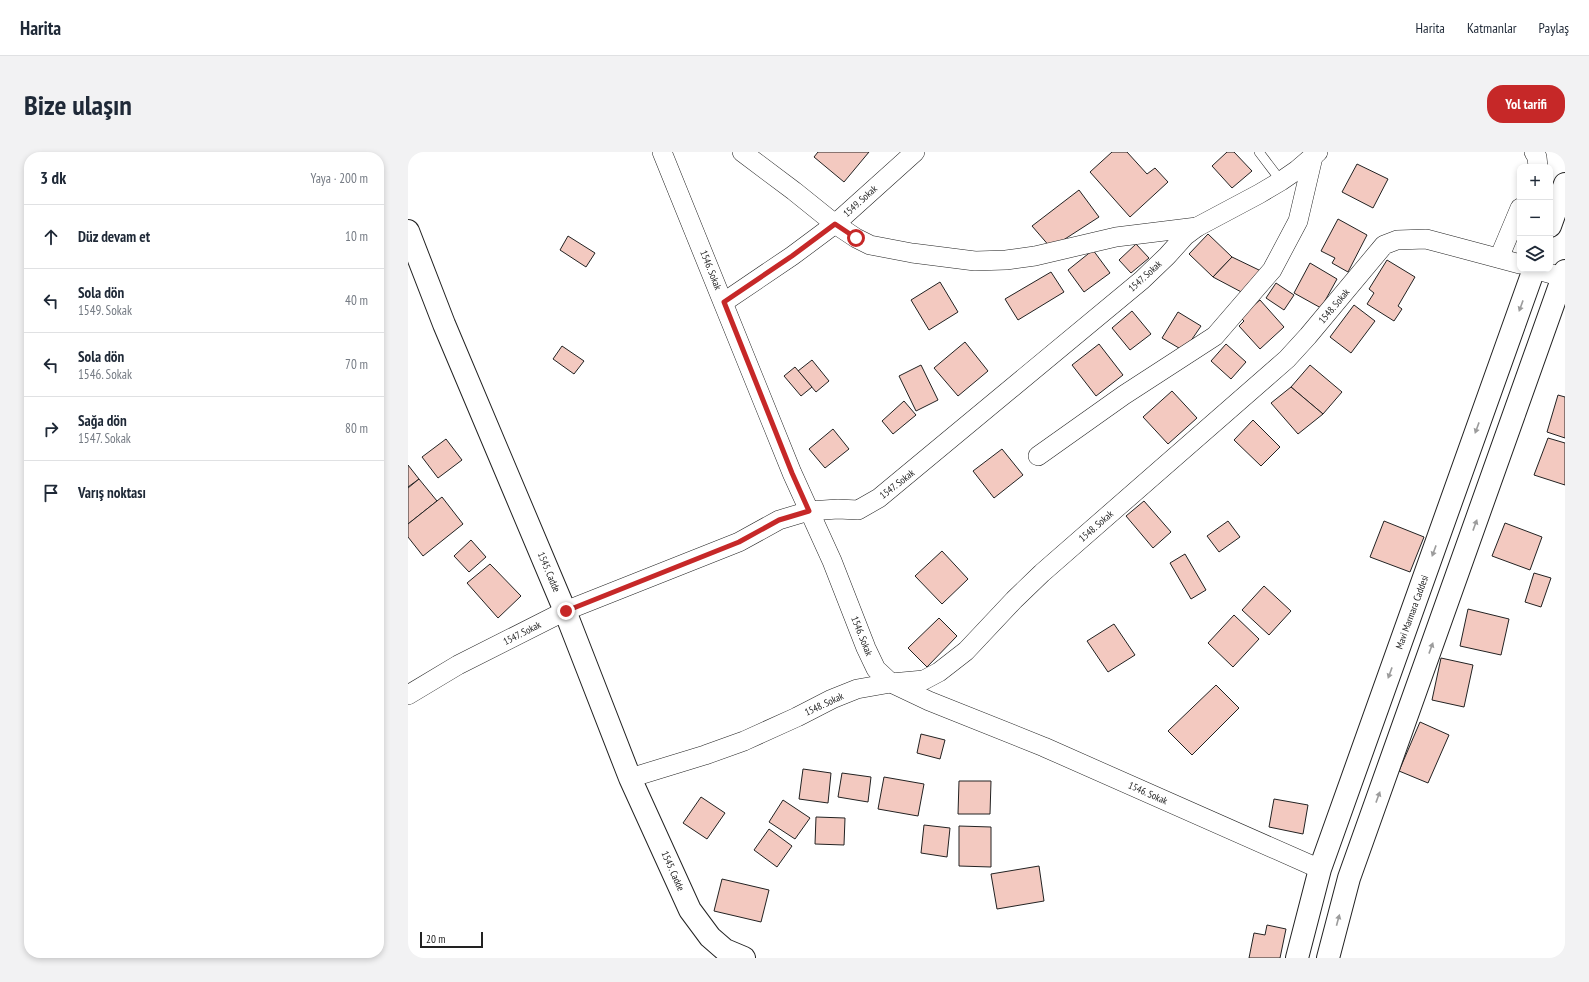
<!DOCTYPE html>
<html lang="tr">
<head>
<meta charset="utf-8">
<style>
  body { margin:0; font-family:"PT Sans Narrow",sans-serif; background:#f2f2f3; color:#1f2937 }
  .controls { position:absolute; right:12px; top:12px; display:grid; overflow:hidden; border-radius:8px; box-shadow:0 2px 6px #0003 }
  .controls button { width:36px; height:36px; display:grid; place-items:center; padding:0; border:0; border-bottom:1px solid #e0e1e3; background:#fff; color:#1f2937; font:20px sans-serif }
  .scale { position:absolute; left:12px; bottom:10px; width:63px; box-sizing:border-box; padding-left:4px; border:2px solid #222; border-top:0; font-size:11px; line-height:14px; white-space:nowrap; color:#222; -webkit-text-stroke:3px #fff; paint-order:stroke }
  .stop { position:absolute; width:12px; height:12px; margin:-9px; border:3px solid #c62828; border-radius:50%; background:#fff }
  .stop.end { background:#c62828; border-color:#fff; box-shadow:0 1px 4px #0008 }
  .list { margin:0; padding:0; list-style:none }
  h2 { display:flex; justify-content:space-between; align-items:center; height:52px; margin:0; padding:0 16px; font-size:17px }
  h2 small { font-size:13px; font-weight:400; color:#747a83 }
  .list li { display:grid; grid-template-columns:26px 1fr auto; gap:12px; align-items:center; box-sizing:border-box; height:64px; padding:0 16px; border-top:1px solid #e0e1e3 }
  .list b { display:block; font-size:15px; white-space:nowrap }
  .list p { margin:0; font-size:13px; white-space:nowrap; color:#747a83 }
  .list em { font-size:13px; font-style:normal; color:#747a83 }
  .icon { flex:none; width:22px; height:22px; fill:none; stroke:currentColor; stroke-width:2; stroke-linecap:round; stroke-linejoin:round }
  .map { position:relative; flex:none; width:1157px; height:806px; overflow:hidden; border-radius:16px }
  header { display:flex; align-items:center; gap:24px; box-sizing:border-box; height:56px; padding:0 20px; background:#fff; border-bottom:1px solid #e0e1e3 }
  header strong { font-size:19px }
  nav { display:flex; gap:22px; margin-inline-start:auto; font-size:14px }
  .intro { display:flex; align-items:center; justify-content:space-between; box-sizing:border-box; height:96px; padding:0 24px }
  h1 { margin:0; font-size:28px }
  .button { padding:10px 18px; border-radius:16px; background:#c62828; color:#fff; font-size:14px; font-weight:700 }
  main { display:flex; gap:24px; padding:0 24px }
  aside { flex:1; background:#fff; border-radius:16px; box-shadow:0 2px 6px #0003 }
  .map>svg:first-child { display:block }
  .building { fill:#f3c9c0; stroke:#222 }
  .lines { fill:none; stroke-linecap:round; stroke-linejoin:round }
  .service-casing { stroke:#222; stroke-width:10 }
  .minor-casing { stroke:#222; stroke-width:20 }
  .tertiary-casing { stroke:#222; stroke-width:24 }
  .service { stroke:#fff; stroke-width:9 }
  .minor { stroke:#fff; stroke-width:19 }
  .tertiary { stroke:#fff; stroke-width:22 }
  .oneway { fill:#9c9c9c }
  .route { stroke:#c62828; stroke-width:5 }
  .labels { text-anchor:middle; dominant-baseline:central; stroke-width:3; stroke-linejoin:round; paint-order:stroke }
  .street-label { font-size:10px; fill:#222; stroke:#fff }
</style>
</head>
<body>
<header>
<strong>Harita</strong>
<nav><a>Harita</a><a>Katmanlar</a><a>Paylaş</a></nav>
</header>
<div class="intro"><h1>Bize ulaşın</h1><a class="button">Yol tarifi</a></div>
<main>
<aside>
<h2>3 dk<small>Yaya · 200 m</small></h2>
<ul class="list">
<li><svg class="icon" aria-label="ahead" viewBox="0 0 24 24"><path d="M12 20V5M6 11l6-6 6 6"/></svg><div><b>Düz devam et</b></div><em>10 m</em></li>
<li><svg class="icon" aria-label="left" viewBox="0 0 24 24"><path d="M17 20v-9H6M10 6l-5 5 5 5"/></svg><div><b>Sola dön</b><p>1549. Sokak</p></div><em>40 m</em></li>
<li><svg class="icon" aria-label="left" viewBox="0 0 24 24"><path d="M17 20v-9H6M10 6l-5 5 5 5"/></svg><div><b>Sola dön</b><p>1546. Sokak</p></div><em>70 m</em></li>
<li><svg class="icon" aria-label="right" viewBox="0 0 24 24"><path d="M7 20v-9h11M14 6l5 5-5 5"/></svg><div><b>Sağa dön</b><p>1547. Sokak</p></div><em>80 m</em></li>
<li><svg class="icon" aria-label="arrive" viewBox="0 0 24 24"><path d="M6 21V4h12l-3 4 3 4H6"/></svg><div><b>Varış noktası</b></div></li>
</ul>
</aside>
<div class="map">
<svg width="1157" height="806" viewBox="0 0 1157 806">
  <rect width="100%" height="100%" fill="#fff"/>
  <g class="building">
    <polygon points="410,0 461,0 436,30 406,5"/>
    <polygon points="704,0 719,0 739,22 747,16 760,30 722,65 682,20"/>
    <polygon points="819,0 826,0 844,19 824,36 804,14"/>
    <polygon points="949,12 980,27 965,56 934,40"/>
    <polygon points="671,38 691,65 643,96 624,74"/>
    <polygon points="930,67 959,83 940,120 924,111 927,106 913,99"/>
    <polygon points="800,82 824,105 805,125 781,102"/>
    <polygon points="160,84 187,101 178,115 152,98"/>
    <polygon points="728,92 741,106 723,121 711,108"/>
    <polygon points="685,98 702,121 676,140 660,118"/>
    <polygon points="824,105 853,119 839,143 805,125"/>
    <polygon points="979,108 1007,125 990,154 994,157 986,169 959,152 966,141 961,137"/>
    <polygon points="902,111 929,127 913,156 886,141"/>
    <polygon points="643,120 656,140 610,168 597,147"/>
    <polygon points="532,130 550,160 521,178 503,148"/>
    <polygon points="868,131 886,143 876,158 858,146"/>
    <polygon points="852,148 876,175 852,197 831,174 836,169 832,165"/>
    <polygon points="946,153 967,169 943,201 922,185"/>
    <polygon points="724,159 743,182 722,198 704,176"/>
    <polygon points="770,160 793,174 776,199 754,186"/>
    <polygon points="557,190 580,219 550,244 526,216"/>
    <polygon points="691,192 715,223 688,244 664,213"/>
    <polygon points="818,192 838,210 823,227 803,209"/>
    <polygon points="154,194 176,209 166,222 145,207"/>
    <polygon points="404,208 421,229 408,240 390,219"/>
    <polygon points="513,213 530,248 508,259 491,224"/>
    <polygon points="902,213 934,240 915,262 883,235"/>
    <polygon points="387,215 404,235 393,244 376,224"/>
    <polygon points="883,235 915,262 890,282 863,251"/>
    <polygon points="764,239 789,266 760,292 735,265"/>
    <polygon points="1150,243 1157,245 1157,286 1139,280"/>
    <polygon points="496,249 508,263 485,282 474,269"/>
    <polygon points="845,268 872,295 853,314 826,288"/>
    <polygon points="425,277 441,297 417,316 401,297"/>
    <polygon points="1140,286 1157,291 1157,333 1126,323"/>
    <polygon points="38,287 54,308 30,326 14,305"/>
    <polygon points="594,297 615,323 586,346 565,319"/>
    <polygon points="0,313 11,327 0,335"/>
    <polygon points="11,327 29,349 0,372 0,336"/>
    <polygon points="34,345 55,372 15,404 0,385 0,372"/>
    <polygon points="736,349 763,380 745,396 718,364"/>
    <polygon points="820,369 832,385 811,400 799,384"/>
    <polygon points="976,369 1016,385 1002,420 962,405"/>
    <polygon points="1097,371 1134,385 1122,418 1084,404"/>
    <polygon points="63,388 78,405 61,420 46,404"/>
    <polygon points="534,399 560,427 534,452 507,424"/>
    <polygon points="777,402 798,438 783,447 762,411"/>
    <polygon points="82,412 113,444 90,466 59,431"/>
    <polygon points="1126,421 1143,426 1133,455 1117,450"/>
    <polygon points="856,434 883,459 861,483 834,458"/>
    <polygon points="1060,457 1101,467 1093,503 1052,494"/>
    <polygon points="826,463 851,487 825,515 800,491"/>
    <polygon points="531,466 549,484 519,515 500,496"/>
    <polygon points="706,472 727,503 700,520 679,489"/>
    <polygon points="1033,506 1065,513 1056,555 1024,548"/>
    <polygon points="808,533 831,556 784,603 760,579"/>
    <polygon points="1012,570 1041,583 1020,631 991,619"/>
    <polygon points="513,582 537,588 532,607 509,601"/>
    <polygon points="395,617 423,621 420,651 391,647"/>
    <polygon points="434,621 463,625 460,650 430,645"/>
    <polygon points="476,625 516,632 510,664 470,657"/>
    <polygon points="551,629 583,629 582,662 550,662"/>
    <polygon points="293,645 317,661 299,687 275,671"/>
    <polygon points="866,647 900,653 895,682 861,675"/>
    <polygon points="375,648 402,666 387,687 361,670"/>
    <polygon points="408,665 437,666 436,693 407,692"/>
    <polygon points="516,673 542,676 539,705 513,701"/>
    <polygon points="551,674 583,675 583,715 551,714"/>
    <polygon points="361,677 384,694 369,715 346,698"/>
    <polygon points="631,714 636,749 589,757 583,722"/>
    <polygon points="314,727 361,738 353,770 306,759"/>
    <polygon points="859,773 878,777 872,806 841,806 846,781 857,783"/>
  </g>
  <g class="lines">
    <defs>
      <polyline id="service" points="851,0 873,29"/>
      <g id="minor">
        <polyline points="254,0 384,321 424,409 458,496 468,517 483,531 521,549 636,595 912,717"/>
        <polyline points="334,0 386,39 427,72 448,86 462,93 504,101 567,109 598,108 627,104 708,85 789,75"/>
        <polyline points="1126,0 1129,5 1130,15"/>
        <polyline points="1091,106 1112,56"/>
        <polyline points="1126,117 1155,125"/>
        <polyline points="316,150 384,104 427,72 507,0"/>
        <polyline points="630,304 716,243 807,184 864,118 890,69 905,5"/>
        <polyline points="0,543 50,513 157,459 331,390 371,368 401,359 430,357 450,358 471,346 734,128 759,104 777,84 789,75 851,42 873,29 889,18 910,0"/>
        <polyline points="222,626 297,603 336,589 389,565 424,547 449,537 483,531 516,528 531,520 558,499 606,448 634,421 879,207 900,184 976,93 989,88 1018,87 1112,112"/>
      </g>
      <g id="tertiary">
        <polyline points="1142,74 1157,32"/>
        <polyline points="0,79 36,172 157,459 222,626 282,758 302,785 317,798 336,806"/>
        <polyline points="889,806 912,717 1126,117"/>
        <polyline points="920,806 941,726 1157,119"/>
      </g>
    </defs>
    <use href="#service" class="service-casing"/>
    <use href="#minor" class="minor-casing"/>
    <use href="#tertiary" class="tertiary-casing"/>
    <use href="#service" class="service"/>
    <use href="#minor" class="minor"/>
    <use href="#tertiary" class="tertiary"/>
  </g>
  <defs><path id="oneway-solid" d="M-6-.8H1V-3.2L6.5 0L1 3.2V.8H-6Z"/></defs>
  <g class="oneway">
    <use href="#oneway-solid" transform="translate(1113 154) rotate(110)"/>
    <use href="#oneway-solid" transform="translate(1069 276) rotate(110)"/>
    <use href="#oneway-solid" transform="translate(1067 373) rotate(-70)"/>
    <use href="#oneway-solid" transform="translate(1026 399) rotate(110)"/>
    <use href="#oneway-solid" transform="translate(1023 496) rotate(-70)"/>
    <use href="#oneway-solid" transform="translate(982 521) rotate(110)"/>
    <use href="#oneway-solid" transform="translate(970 645) rotate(-70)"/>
    <use href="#oneway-solid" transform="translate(930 768) rotate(-75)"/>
  </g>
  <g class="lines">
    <polyline class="route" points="158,459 331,390 371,368 401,359 384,321 316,150 384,104 427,72 448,86"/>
  </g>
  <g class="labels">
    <g class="street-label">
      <text transform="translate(452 49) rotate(-42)">1549. Sokak</text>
      <text transform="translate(303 118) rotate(68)">1546. Sokak</text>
      <text transform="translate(737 124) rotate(-42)">1547. Sokak</text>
      <text transform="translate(926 154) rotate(-50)">1548. Sokak</text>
      <text transform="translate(489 332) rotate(-38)">1547. Sokak</text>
      <text transform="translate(688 374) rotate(-41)">1548. Sokak</text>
      <text transform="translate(141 420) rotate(67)">1545. Cadde</text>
      <text transform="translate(1004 460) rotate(-70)">Mavi Marmara Caddesi</text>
      <text transform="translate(114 481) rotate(-27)">1547. Sokak</text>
      <text transform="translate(454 484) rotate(68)">1546. Sokak</text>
      <text transform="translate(416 552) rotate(-25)">1548. Sokak</text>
      <text transform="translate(740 641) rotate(24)">1546. Sokak</text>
      <text transform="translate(265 719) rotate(66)">1545. Cadde</text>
    </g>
  </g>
</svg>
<div class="controls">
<button>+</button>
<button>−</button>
<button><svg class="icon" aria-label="layers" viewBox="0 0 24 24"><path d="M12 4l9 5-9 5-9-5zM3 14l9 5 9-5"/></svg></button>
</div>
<div class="scale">20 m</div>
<div class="stop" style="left:448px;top:86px"></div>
<div class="stop end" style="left:158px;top:459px"></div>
</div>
</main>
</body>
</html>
